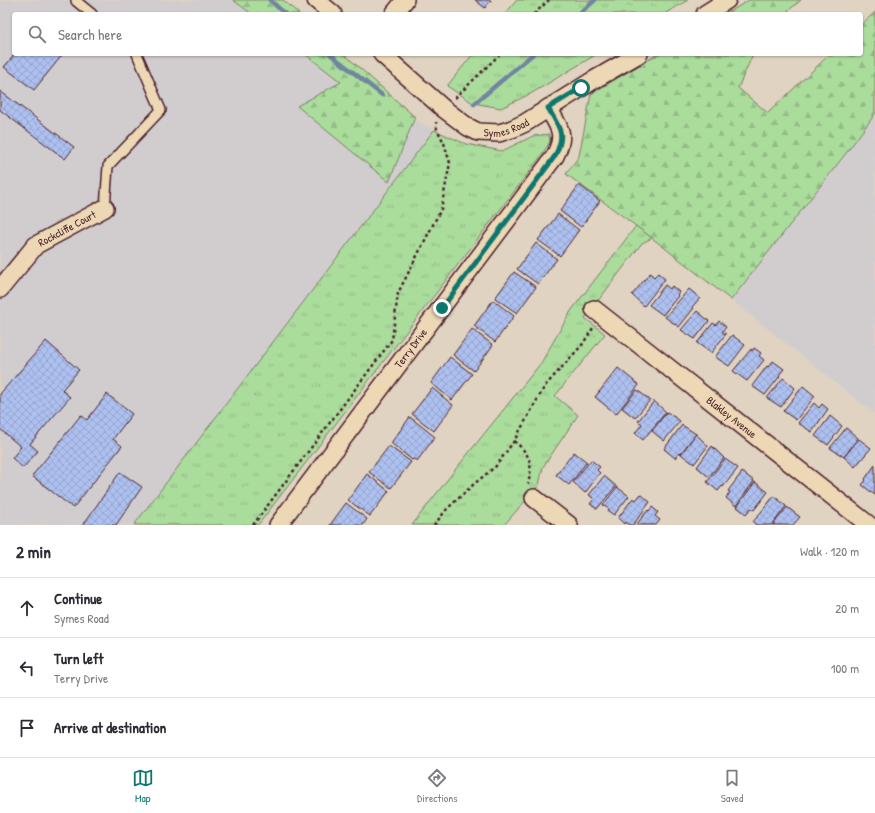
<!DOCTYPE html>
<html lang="en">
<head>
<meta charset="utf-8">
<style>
  body { margin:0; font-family:"Patrick Hand",sans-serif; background:#f2f2f3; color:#2b2b33 }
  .stop { position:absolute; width:12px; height:12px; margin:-9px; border:3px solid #0f766e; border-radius:50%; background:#fff }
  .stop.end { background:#0f766e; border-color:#fff; box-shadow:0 1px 4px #0008 }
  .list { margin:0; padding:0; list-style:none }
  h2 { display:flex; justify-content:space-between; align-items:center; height:52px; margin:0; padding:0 16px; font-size:17px }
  h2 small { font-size:13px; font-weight:400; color:#7c7c81 }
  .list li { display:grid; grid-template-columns:26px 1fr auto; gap:12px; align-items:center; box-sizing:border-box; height:60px; padding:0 16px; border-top:1px solid #e1e1e2 }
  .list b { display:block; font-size:15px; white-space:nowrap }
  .list p { margin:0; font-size:13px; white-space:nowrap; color:#7c7c81 }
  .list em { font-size:13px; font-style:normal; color:#7c7c81 }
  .icon { flex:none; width:22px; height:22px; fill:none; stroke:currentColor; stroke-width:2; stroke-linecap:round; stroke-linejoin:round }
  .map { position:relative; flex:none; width:875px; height:525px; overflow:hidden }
  .search { position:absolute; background:#fff; box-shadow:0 1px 3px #0004; left:12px; right:12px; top:12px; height:44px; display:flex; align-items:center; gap:10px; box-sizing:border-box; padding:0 14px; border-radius:4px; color:#7c7c81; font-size:15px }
  .sheet { height:232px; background:#fff }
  nav { display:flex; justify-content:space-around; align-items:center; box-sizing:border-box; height:56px; border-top:1px solid #e1e1e2; background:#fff; font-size:11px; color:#7c7c81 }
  nav a { display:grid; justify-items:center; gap:2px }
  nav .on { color:#0f766e }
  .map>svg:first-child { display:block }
  .built { fill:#d1cdcf }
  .grass { fill:url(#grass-tufts); stroke:#7a7e64 }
  .forest { fill:url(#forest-firs); stroke:#7a7e64 }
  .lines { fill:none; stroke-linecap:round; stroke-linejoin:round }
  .stream { stroke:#72859f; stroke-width:4.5 }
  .building { fill:url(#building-cross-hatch); stroke:#4a1f2b }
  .lane-casing { stroke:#4a1f2b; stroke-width:12 }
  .street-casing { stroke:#4a1f2b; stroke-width:20 }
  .path { stroke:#4a1f2b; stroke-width:2.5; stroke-dasharray:3 3; stroke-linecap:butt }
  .lane { stroke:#edd8b6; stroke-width:9 }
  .street { stroke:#edd8b6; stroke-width:17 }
  .route { stroke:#0f766e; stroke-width:5 }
  .labels { text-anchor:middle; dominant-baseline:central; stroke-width:3; stroke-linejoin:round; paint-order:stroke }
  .street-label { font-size:11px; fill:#4a1f2b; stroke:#edd8b6 }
</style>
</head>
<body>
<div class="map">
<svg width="875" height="525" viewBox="0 0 875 525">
  <defs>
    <pattern id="grass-tufts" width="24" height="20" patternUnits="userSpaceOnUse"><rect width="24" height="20" fill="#aadc9c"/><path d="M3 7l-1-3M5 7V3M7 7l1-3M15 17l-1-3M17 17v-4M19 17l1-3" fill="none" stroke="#94bc87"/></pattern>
    <pattern id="forest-firs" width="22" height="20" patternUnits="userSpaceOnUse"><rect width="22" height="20" fill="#aadc9c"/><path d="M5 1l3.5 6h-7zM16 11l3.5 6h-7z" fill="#94bc87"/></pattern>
    <pattern id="building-cross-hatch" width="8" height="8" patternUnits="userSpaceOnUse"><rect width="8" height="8" fill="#adc0ef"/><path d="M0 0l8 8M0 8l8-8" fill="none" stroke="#96a5cd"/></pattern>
  </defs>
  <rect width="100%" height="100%" fill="#e0d3c1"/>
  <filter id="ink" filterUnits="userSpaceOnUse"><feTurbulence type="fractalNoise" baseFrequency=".025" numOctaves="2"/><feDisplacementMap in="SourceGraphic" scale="8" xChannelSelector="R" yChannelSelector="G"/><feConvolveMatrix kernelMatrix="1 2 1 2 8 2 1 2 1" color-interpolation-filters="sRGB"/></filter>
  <g filter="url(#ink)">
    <g class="built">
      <polygon points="0,0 233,0 252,14 14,14 14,54 305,54 342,82 434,130 134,525 0,525"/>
      <polygon points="875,114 875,414 731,300 847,152"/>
    </g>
    <g class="grass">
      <polygon points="517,0 688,0 664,14 505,14"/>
      <polygon points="473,54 597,54 532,93 501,108 473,103 447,86"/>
      <polygon points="434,130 466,144 502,151 533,136 549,134 550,142 539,159 258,525 134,525"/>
      <polygon points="636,226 652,238 642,243 585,318 605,334 555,396 578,415 543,467 539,485 504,525 412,525 451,475 541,363 571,311"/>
    </g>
    <g class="forest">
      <polygon points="233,0 283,0 299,14 252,14"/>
      <polygon points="749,0 801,0 784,14 726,14"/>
      <polygon points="875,12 875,114 847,152 731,300 652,238 566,174 579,156 591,94 658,54 753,54 738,88 768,113 830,54 861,54 861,25"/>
      <polygon points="305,54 344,54 415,117 389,182 297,106 341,82"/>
    </g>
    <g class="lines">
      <g class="stream">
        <polyline points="270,0 285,14"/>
        <polyline points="579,14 595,0"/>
        <polyline points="330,54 382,95"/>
        <polyline points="474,104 533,54"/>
      </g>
    </g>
    <g class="building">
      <polygon points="475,0 491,0 485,8"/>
      <polygon points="15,54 63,54 34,90 4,67"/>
      <polygon points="0,91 74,147 65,159 0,110"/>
      <polygon points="579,185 600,201 581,227 560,211"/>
      <polygon points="558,214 579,230 560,256 538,240"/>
      <polygon points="536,243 557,259 538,284 517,269"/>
      <polygon points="514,272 536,287 517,313 495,298"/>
      <polygon points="650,273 654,277 658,273 665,279 644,306 632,295"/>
      <polygon points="665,285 670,289 672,286 679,292 677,295 678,296 663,315 649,305"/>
      <polygon points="689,289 700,298 692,307 694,308 679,327 665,317"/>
      <polygon points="493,300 514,316 495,342 474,326"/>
      <polygon points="697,311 709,321 695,339 681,330"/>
      <polygon points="719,321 726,327 722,332 726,334 711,353 697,343 713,323 716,325"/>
      <polygon points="472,329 493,345 474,371 453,355"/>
      <polygon points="732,335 745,345 729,366 715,357"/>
      <polygon points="46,341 79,370 62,390 70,397 30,444 38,451 23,468 12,458 21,447 0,429 0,394"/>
      <polygon points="754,348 761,353 759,356 764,360 747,381 733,371 751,349 752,351"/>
      <polygon points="450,357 472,374 452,400 431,383"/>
      <polygon points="773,361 784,369 779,375 780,376 765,395 752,386 767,366 768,367"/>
      <polygon points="618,368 639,385 616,414 595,397"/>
      <polygon points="783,378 795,388 781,407 767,398"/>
      <polygon points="803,386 815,396 796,420 783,411"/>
      <polygon points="432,388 453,405 434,431 412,414"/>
      <polygon points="637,390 650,400 635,418 622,408"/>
      <polygon points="107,394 132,414 113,439 122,446 73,508 32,476 81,415 87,420"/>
      <polygon points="654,401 666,412 643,440 635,433 642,424 638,421"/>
      <polygon points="814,403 819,408 822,404 828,409 812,432 798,423"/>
      <polygon points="667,412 680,421 664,441 652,431"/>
      <polygon points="830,416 842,426 828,445 815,436"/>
      <polygon points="410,417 435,437 417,461 414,459 412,460 391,443"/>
      <polygon points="682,425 696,434 680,454 679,453 675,458 664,449"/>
      <polygon points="846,428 858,438 844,457 830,448"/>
      <polygon points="696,434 708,446 694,464 681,454"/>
      <polygon points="859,439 871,448 855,467 844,457"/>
      <polygon points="389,446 411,462 391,488 369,472"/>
      <polygon points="712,446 724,458 709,477 697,467"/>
      <polygon points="574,452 587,462 569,485 556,475"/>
      <polygon points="725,459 738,468 723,487 722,486 718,491 707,482"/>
      <polygon points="591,460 600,467 597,470 600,473 585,493 573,482"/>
      <polygon points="875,465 875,495 862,485 866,480 865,479"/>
      <polygon points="120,472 142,487 116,525 83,525"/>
      <polygon points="742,472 754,481 736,506 726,498 730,492 728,491"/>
      <polygon points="367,474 389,491 370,516 348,500"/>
      <polygon points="604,476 616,486 597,509 590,504 594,499 589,495"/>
      <polygon points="755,482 768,492 754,510 751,508 746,514 737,507"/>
      <polygon points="617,487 629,496 614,515 608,511 609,509 603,505"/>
      <polygon points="641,494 650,502 633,525 629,525 625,522 624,524 618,518 633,498 636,500"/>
      <polygon points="774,496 786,506 772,525 756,525 753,522"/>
      <polygon points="346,503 367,519 363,525 330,525"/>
      <polygon points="652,507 658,512 655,516 660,520 656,525 636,525 648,510 649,511"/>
      <polygon points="787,507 800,517 793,525 773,525"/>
    </g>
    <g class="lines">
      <defs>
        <g id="lane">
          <polyline points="77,0 76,1 92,14"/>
          <polyline points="105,208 108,166 161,110 137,54"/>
        </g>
        <g id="street">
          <polyline points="316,0 333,14"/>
          <polyline points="394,14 405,0"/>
          <polyline points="705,14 727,0"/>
          <path id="s1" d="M 382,54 L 444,109 L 468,127 L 478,132 L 499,133 L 512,129 L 525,123 L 592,81 L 639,54"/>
          <path id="s2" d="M 0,289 L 36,245 L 105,208"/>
          <path id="s3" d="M 594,309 L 869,525"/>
          <polyline points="534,498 569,525"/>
          <path id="s4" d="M 278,525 L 555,156 C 566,134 560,128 548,108"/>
        </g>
      </defs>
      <use href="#lane" class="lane-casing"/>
      <use href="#street" class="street-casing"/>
      <g class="path">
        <polyline points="534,14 549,0"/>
        <polyline points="455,98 500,54"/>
        <path d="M 514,441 C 531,455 533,464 528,484"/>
        <polyline points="253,525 392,340 398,293 441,209 450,163 444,143 437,129 436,122"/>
        <polyline points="434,525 447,509 474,484 496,466 514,441 545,386 582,345 593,328"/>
      </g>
      <use href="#lane" class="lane"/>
      <use href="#street" class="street"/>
    </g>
  </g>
  <g class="lines" filter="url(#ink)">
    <path class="route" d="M 442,308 L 555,156 C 566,134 560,128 548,108 L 581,88"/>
  </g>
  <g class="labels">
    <g class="street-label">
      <text stroke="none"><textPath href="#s1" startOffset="153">Symes Road</textPath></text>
      <text stroke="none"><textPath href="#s2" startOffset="92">Rockcliffe Court</textPath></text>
      <text stroke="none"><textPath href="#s4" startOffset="221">Terry Drive</textPath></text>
      <text stroke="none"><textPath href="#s3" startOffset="175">Blakley Avenue</textPath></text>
    </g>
  </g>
</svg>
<div class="stop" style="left:581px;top:88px"></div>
<div class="stop end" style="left:442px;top:308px"></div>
<div class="search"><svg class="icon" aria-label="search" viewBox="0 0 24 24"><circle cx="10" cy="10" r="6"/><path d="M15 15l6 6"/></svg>Search here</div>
</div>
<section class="sheet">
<h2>2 min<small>Walk · 120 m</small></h2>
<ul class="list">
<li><svg class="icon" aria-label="ahead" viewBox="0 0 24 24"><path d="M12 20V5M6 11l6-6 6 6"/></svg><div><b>Continue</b><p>Symes Road</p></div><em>20 m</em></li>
<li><svg class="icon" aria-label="left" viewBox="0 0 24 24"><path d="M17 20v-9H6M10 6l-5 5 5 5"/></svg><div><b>Turn left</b><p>Terry Drive</p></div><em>100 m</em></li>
<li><svg class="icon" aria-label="arrive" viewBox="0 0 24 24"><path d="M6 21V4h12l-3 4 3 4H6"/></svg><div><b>Arrive at destination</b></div></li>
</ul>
</section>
<nav>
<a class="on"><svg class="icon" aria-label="map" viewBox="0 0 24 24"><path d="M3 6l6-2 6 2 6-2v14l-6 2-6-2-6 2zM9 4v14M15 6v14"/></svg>Map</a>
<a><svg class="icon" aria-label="directions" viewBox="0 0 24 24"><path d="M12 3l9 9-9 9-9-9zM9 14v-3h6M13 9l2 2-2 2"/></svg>Directions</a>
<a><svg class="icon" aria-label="saved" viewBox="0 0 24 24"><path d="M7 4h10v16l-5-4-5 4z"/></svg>Saved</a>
</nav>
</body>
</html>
